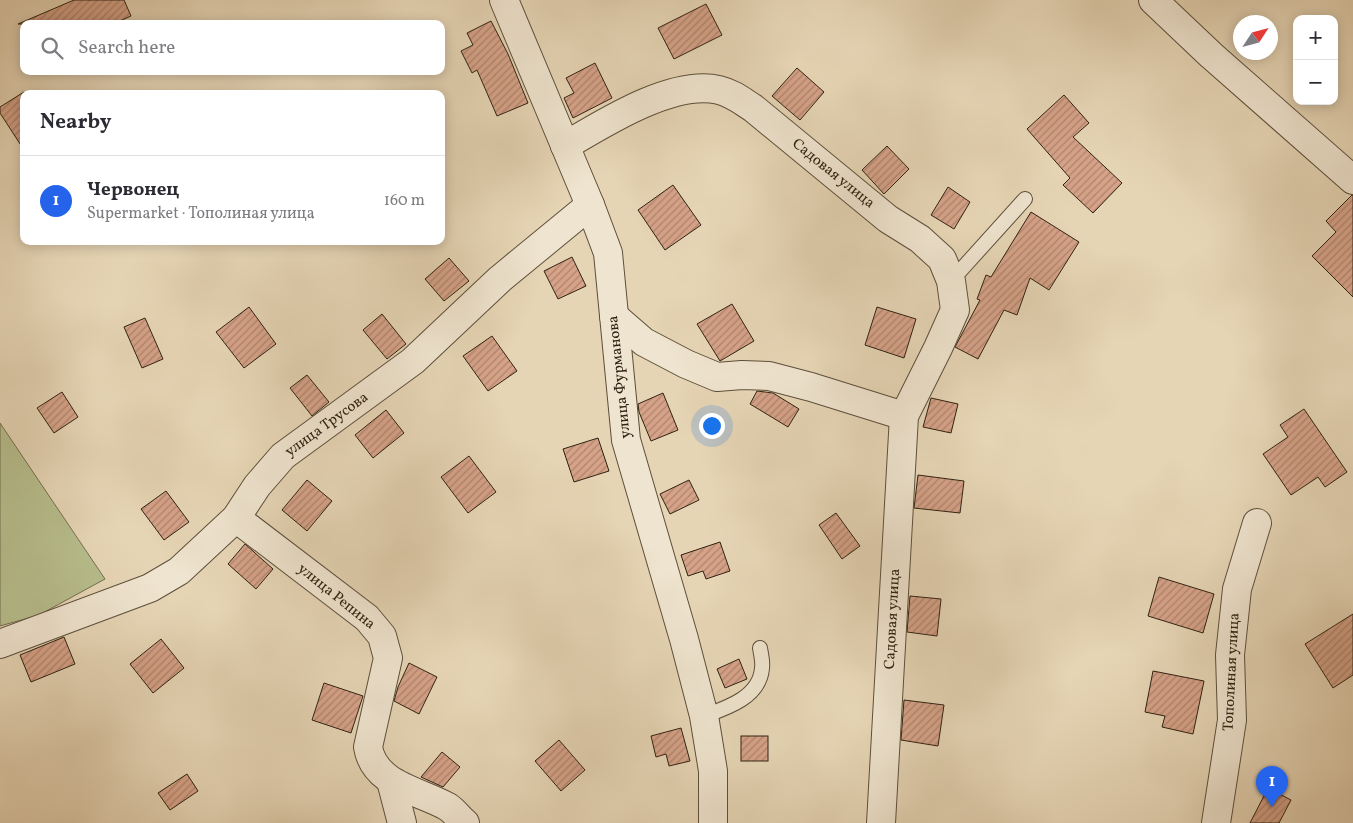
<!DOCTYPE html>
<html lang="en">
<head>
<meta charset="utf-8">
<style>
  body { margin:0; font-family:Vollkorn,serif; background:#f7f7f7; color:#2b2b33 }
  .controls { position:absolute; right:15px; top:15px; display:grid; overflow:hidden; border-radius:10px; box-shadow:0 2px 12px #0003 }
  .controls button { width:45px; height:45px; display:grid; place-items:center; padding:0; border:0; border-bottom:1px solid #e1e1e2; background:#fff; color:#2b2b33; font:25px sans-serif }
  .compass { position:absolute; left:1233px; top:15px; width:45px; height:45px; border-radius:50%; background:#fff; box-shadow:0 2px 12px #0003; rotate:54deg }
  .you { position:absolute; left:711px; top:425px; width:18px; height:18px; margin:-12px; border:4px solid #fff; border-radius:50%; background:#1a73e8; box-shadow:0 0 0 8px #1a73e833 }
  .badge { display:grid; place-items:center; width:32px; height:32px; border-radius:50%; background:#2563eb; color:#fff; font-size:16px; font-weight:700 }
  .pin { position:absolute; translate:-50% -41px; filter:drop-shadow(0 1px 2px #0008) }
  .pin::after { content:''; position:absolute; top:26px; width:18px; height:15px; background:inherit; clip-path:polygon(0 0,100% 0,50% 100%) }
  .list { margin:0; padding:0; list-style:none }
  h2 { display:flex; justify-content:space-between; align-items:center; height:65px; margin:0; padding:0 20px; font-size:21px }
  h2 small { font-size:16px; font-weight:400; color:#7c7c81 }
  .list li { display:grid; grid-template-columns:32px 1fr auto; gap:15px; align-items:center; box-sizing:border-box; height:90px; padding:0 20px; border-top:1px solid #e1e1e2 }
  .list b { display:block; font-size:19px; white-space:nowrap }
  .list p { margin:0; font-size:16px; white-space:nowrap; color:#7c7c81 }
  .list em { font-size:16px; font-style:normal; color:#7c7c81 }
  .icon { flex:none; width:28px; height:28px; fill:none; stroke:currentColor; stroke-width:2; stroke-linecap:round; stroke-linejoin:round }
  .map { position:relative; flex:none; width:1353px; height:823px; overflow:hidden }
  .search { position:absolute; background:#fff; box-shadow:0 2px 12px #0003; left:20px; top:20px; width:425px; height:55px; display:flex; align-items:center; gap:12px; box-sizing:border-box; padding:0 18px; border-radius:10px; color:#7c7c81; font-size:19px }
  .panel { position:absolute; background:#fff; box-shadow:0 2px 12px #0003; left:20px; top:90px; width:425px; height:155px; border-radius:10px }
  .map>svg:first-child { display:block }
  .grass { fill:#b7bd8c; stroke:#73704f }
  .building { fill:url(#building-hatch); stroke:#2f2212 }
  .lines { fill:none; stroke-linecap:round; stroke-linejoin:round }
  .lane-casing { stroke:#5d4f3b; stroke-width:16 }
  .street-casing { stroke:#5d4f3b; stroke-width:30 }
  .lane { stroke:#efe4cf; stroke-width:14 }
  .street { stroke:#efe4cf; stroke-width:28 }
  .labels { text-anchor:middle; dominant-baseline:central; stroke-width:4.5; stroke-linejoin:round; paint-order:stroke }
  .street-label { font-size:15px; fill:#2f2212; stroke:#efe4cf }
</style>
</head>
<body>
<div class="map">
<svg width="1353" height="823" viewBox="0 0 1353 823">
  <defs>
    <pattern id="building-hatch" width="6" height="6" patternUnits="userSpaceOnUse" patternTransform="scale(1.25)"><rect width="6" height="6" fill="#d6a288"/><path d="M-1 1l2-2M0 6l6-6M5 7l2-2" fill="none" stroke="#ae846e"/></pattern>
  </defs>
  <rect width="100%" height="100%" fill="#e6d5b5"/>
  <filter id="stains"><feTurbulence type="fractalNoise" baseFrequency=".004" numOctaves="4"/><feColorMatrix values="0 0 0 0 .2 0 0 0 0 .09 0 0 0 0 .02 0 0 0 .5 -.17"/></filter>
  <radialGradient id="worn" r=".72"><stop offset=".6" stop-color="#630" stop-opacity="0"/><stop offset="1" stop-color="#630" stop-opacity=".3"/></radialGradient>
  <polygon class="grass" points="0,423 105,579 39,615 0,626"/>
  <g class="building">
    <polygon points="74,0 124,0 131,16 113,24 18,24"/>
    <polygon points="706,4 722,35 674,59 658,28"/>
    <polygon points="491,21 508,54 528,103 497,116 477,70 472,73 461,51 473,45 467,33"/>
    <polygon points="595,63 612,98 573,118 564,98 574,93 566,78"/>
    <polygon points="797,68 824,92 800,120 772,96"/>
    <polygon points="24,92 24,150 0,113 0,107"/>
    <polygon points="1064,95 1089,123 1073,137 1122,183 1093,213 1063,185 1070,178 1027,129"/>
    <polygon points="887,146 909,169 884,194 862,170"/>
    <polygon points="673,185 701,225 665,250 638,210"/>
    <polygon points="948,187 970,202 954,229 931,215"/>
    <polygon points="1352,195 1353,195 1353,297 1312,256 1336,232 1326,221"/>
    <polygon points="1031,212 1079,242 1049,290 1030,278 1017,315 1004,310 978,359 955,347 980,300 977,299 986,275 991,277"/>
    <polygon points="572,257 586,286 558,299 544,271"/>
    <polygon points="449,258 469,281 444,301 425,279"/>
    <polygon points="732,304 754,341 720,361 697,324"/>
    <polygon points="249,307 276,344 244,368 216,332"/>
    <polygon points="877,307 916,319 904,358 865,345"/>
    <polygon points="382,314 406,344 387,359 363,330"/>
    <polygon points="145,318 163,359 142,368 124,327"/>
    <polygon points="492,336 517,371 488,391 463,356"/>
    <polygon points="307,375 329,402 312,416 290,388"/>
    <polygon points="757,391 773,393 799,409 788,427 750,404"/>
    <polygon points="62,392 78,417 54,433 37,408"/>
    <polygon points="663,393 678,430 651,441 639,412 638,404"/>
    <polygon points="931,398 958,404 951,433 923,427"/>
    <polygon points="1304,409 1347,472 1325,487 1318,477 1291,495 1263,454 1288,437 1280,425"/>
    <polygon points="386,410 404,433 373,458 355,435"/>
    <polygon points="598,438 609,471 574,482 563,449"/>
    <polygon points="469,456 496,492 468,513 441,477"/>
    <polygon points="918,475 964,481 960,513 914,508"/>
    <polygon points="307,480 332,501 307,531 282,510"/>
    <polygon points="689,480 699,500 670,514 660,494"/>
    <polygon points="166,491 189,522 164,540 141,509"/>
    <polygon points="836,513 860,546 842,559 819,525"/>
    <polygon points="720,542 730,571 706,579 703,571 688,576 681,555"/>
    <polygon points="245,544 273,569 256,589 228,564"/>
    <polygon points="1159,577 1214,594 1203,633 1148,616"/>
    <polygon points="910,596 941,599 937,636 907,632"/>
    <polygon points="1353,614 1353,675 1333,688 1305,644"/>
    <polygon points="64,637 75,664 31,682 20,655"/>
    <polygon points="161,639 184,668 153,693 130,664"/>
    <polygon points="739,659 747,679 725,688 717,669"/>
    <polygon points="409,663 437,677 419,714 394,701 398,687"/>
    <polygon points="1153,671 1204,681 1193,734 1162,727 1165,716 1145,712"/>
    <polygon points="324,683 363,696 351,733 312,720"/>
    <polygon points="904,700 944,705 938,746 901,740"/>
    <polygon points="681,728 690,761 669,766 666,754 656,757 651,736"/>
    <rect x="741" y="736" width="27" height="25"/>
    <polygon points="559,740 585,770 561,791 535,761"/>
    <polygon points="442,752 460,767 443,787 421,777"/>
    <polygon points="187,774 198,791 170,810 158,793"/>
    <polygon points="1268,788 1291,800 1279,823 1250,823"/>
  </g>
  <g class="lines">
    <defs>
      <g id="lane">
        <polyline points="951,281 1025,199"/>
        <path d="M 704,716 C 727,708 760,697 762,668 C 763,662 761,654 760,648"/>
      </g>
      <g id="street">
        <polyline points="504,0 590,205 608,253 626,440 684,639 704,716 713,771 713,823"/>
        <polyline points="1153,0 1211,55 1353,180"/>
        <path d="M 565,146 C 604,123 673,79 719,90 C 732,93 742,101 753,108 L 888,219 L 920,239 L 942,259 L 951,281 L 955,310 L 938,348 L 904,416 L 881,823"/>
        <polyline points="614,316 644,342 686,364 717,377 742,375 769,376 811,387 904,416"/>
        <path d="M 236,518 L 367,618 L 382,636 L 388,658 L 368,747 C 374,785 420,791 448,807 C 454,811 459,818 465,823"/>
        <polyline points="0,644 150,588 179,571 236,518 257,486 283,456 413,361 500,279 590,205"/>
        <polyline points="391,781 402,823"/>
        <polyline points="1216,823 1232,720 1230,655 1237,589 1257,523"/>
      </g>
    </defs>
    <use href="#lane" class="lane-casing"/>
    <use href="#street" class="street-casing"/>
    <use href="#lane" class="lane"/>
    <use href="#street" class="street"/>
  </g>
  <g class="labels">
    <g class="street-label">
      <text transform="translate(833 174) rotate(39)">Садовая улица</text>
      <text transform="translate(620 377) rotate(-96)">улица Фурманова</text>
      <text transform="translate(327 425) rotate(-36)">улица Трусова</text>
      <text transform="translate(336 597) rotate(39)">улица Репина</text>
      <text transform="translate(893 619) rotate(-87)">Садовая улица</text>
      <text transform="translate(1232 672) rotate(-87)">Тополиная улица</text>
    </g>
  </g>
  <rect width="100%" height="100%" filter="url(#stains)"/>
  <rect width="100%" height="100%" fill="url(#worn)"/>
</svg>
<div class="controls">
<button>+</button>
<button>−</button>
</div>
<svg class="compass" viewBox="-18 -18 36 36"><path d="M0-13l5 13h-10z" fill="#e53935"/><path d="M0 13l5-13h-10z" fill="#7c7c81"/></svg>
<div class="you"></div>
<div class="pin badge" style="left:1272px;top:807px">1</div>
<div class="search"><svg class="icon" aria-label="search" viewBox="0 0 24 24"><circle cx="10" cy="10" r="6"/><path d="M15 15l6 6"/></svg>Search here</div>
<section class="panel">
<h2>Nearby<small></small></h2>
<ul class="list">
<li><span class="badge">1</span><div><b>Червонец</b><p>Supermarket · Тополиная улица</p></div><em>160 m</em></li>
</ul>
</section>
</div>
</body>
</html>
